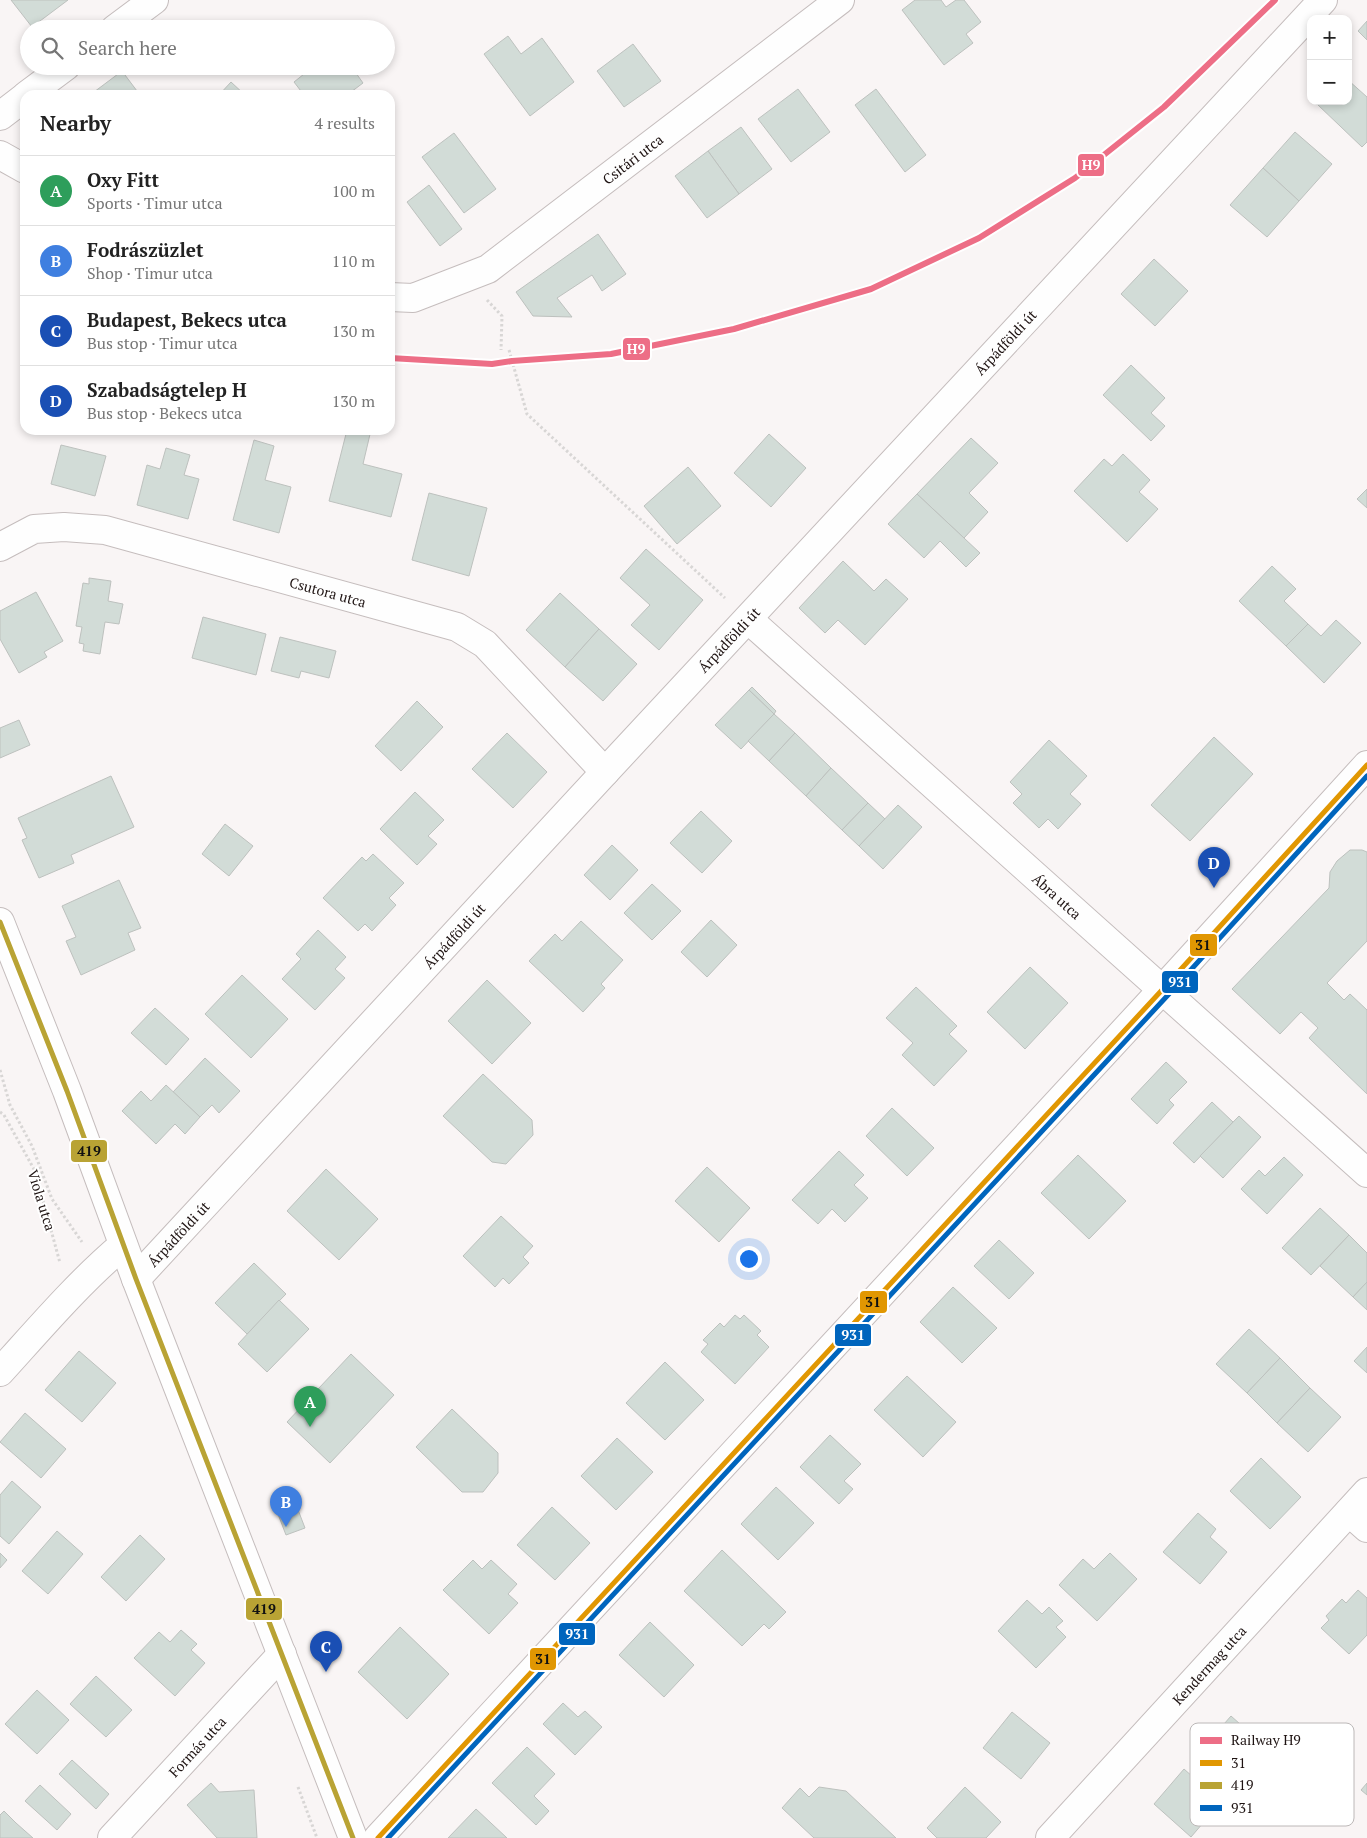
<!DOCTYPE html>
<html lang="en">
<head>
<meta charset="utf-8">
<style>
  body { margin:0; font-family:"PT Serif",serif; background:#f6f6f6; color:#222 }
  .controls { position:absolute; right:15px; top:15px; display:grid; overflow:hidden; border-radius:10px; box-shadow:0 2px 8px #0003 }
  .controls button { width:45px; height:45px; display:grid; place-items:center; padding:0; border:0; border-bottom:1px solid #e0e0e0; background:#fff; color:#222; font:25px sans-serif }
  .you { position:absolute; left:748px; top:1258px; width:18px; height:18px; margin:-12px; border:4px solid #fff; border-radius:50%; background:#1a73e8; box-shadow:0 0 0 8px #1a73e833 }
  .badge { display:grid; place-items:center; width:32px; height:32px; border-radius:50%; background:#7c3aed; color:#fff; font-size:16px; font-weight:700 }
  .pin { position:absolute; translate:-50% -41px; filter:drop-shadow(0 1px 2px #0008) }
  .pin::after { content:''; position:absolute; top:26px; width:18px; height:15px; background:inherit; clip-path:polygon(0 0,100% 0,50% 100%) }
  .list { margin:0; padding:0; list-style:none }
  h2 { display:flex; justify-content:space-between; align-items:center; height:65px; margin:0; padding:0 20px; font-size:21px }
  h2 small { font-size:16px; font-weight:400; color:#767676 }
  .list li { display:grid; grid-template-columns:32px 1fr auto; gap:15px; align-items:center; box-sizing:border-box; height:70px; padding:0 20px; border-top:1px solid #e0e0e0 }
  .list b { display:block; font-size:19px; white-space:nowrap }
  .list p { margin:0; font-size:16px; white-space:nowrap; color:#767676 }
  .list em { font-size:16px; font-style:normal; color:#767676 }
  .icon { flex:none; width:28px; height:28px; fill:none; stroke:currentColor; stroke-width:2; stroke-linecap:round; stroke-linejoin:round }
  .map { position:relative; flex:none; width:1367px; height:1838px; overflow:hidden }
  .search { position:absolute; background:#fff; box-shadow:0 2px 8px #0003; left:20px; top:20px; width:375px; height:55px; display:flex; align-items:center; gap:12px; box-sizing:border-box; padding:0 18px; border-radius:28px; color:#767676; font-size:19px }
  .panel { position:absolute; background:#fff; box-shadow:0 2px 8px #0003; left:20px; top:90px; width:375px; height:345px; border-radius:15px }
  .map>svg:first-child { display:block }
  .building { fill:#d2dcd7; stroke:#bdc1be }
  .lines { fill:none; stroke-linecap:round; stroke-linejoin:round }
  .minor-casing { stroke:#c5bdbd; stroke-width:30 }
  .tertiary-casing { stroke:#c5bdbd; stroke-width:30 }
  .path { stroke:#d8d6d5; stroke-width:3; stroke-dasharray:2.5 2.5; stroke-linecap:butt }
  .minor { stroke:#fefefe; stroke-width:28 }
  .tertiary { stroke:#fefefe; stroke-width:28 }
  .bus-1-casing { stroke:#fff; stroke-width:9 }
  .bus-2-casing { stroke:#fff; stroke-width:9 }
  .bus-3-casing { stroke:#fff; stroke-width:9 }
  .bus-1 { stroke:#e19702; stroke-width:5 }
  .bus-2 { stroke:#b9a334; stroke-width:5 }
  .bus-3 { stroke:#0065bd; stroke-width:5 }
  .rail-1-casing { stroke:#fff; stroke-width:10 }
  .rail-1 { stroke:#ed6e86; stroke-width:6 }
  .labels { text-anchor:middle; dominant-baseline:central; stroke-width:4; stroke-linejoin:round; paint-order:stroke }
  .street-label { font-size:14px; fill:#1e1312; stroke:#fff }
  .key { fill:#fff; stroke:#bcb8b8; stroke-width:1 }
  .key-label { font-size:14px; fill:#1e1312 }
  .line-badge { stroke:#fff; stroke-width:2 }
  .badge-label { font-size:14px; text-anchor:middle; font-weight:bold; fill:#fff }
  .pale-badge-label { font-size:14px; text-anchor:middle; font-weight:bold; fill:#111 }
</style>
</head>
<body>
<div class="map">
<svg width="1367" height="1838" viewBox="0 0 1367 1838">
  <rect width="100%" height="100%" fill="#f9f5f5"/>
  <g class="building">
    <polygon points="11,0 68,0 32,27"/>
    <polygon points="915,0 941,0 946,7 956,0 964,0 981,22 966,34 973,43 944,65 902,10"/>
    <polygon points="1367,21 1367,40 1358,31"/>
    <polygon points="508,36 521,54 542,38 574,82 530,116 484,54"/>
    <polygon points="633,44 661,81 624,107 597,71"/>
    <polygon points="314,66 351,66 363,83 347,95 304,95 294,82"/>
    <polygon points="122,71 140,95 90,95"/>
    <polygon points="1348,80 1367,97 1367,142 1362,147 1318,105 1321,101 1348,101"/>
    <polygon points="231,82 245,95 219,95"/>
    <polygon points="798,89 830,132 791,162 758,119"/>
    <polygon points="876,89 926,155 905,172 855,105"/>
    <polygon points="741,127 772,169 739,194 708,151"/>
    <polygon points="1295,132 1332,164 1299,201 1263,168"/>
    <polygon points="454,133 496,189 464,213 422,157"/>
    <polygon points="708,151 739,194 707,218 675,176"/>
    <polygon points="1263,168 1299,201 1267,237 1230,205"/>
    <polygon points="429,185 462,229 440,246 407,202"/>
    <polygon points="598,234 626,274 602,291 592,275 557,298 572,317 533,316 516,292"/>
    <polygon points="1154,259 1188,291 1155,326 1121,294"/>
    <polygon points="1131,365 1165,398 1151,413 1165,426 1151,441 1103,395"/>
    <polygon points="347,430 371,430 363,464 402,474 391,517 329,501"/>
    <polygon points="769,434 806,468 771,507 734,473"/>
    <polygon points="971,438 998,463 969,493 988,512 964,538 917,494"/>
    <polygon points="254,440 274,446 265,480 291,487 279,533 233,520"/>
    <polygon points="61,445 106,456 95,496 51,484"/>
    <polygon points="166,448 190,455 184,475 199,479 188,519 137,505 147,465 160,469"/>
    <polygon points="1123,454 1150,480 1139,492 1158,509 1127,542 1074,491 1104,459 1112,466"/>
    <polygon points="688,467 721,506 677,544 644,506"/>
    <polygon points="1367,489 1367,508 1357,499"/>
    <polygon points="429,493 487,508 469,576 412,560"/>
    <polygon points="917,494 980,553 966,567 940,541 924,558 888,524"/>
    <polygon points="646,549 703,600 659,650 631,625 650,605 620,578"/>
    <polygon points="843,561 874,591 886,579 908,599 865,645 838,620 825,633 799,608"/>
    <polygon points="1272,566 1296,589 1284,601 1308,624 1286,646 1239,601"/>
    <polygon points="89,578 111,581 108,601 123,604 119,624 105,622 100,654 83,651 84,644 79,643 82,627 76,626 83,583 89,584"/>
    <polygon points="36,592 63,641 44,652 47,657 19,673 0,639 0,611"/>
    <polygon points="560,593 599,629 565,667 526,630"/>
    <polygon points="203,617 266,634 256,675 192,658"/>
    <polygon points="1336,620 1361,643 1324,683 1286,646 1308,624 1321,636"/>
    <polygon points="599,629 637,664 603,701 565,667"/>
    <polygon points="280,637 336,651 329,678 301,671 299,678 271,671"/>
    <polygon points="752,687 776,711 774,714 749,690"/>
    <polygon points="749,690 774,714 741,749 715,725"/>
    <polygon points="417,701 443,727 401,771 375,746"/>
    <polygon points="774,714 795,733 769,761 748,741"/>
    <polygon points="19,720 30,745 0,758 0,728"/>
    <polygon points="507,733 547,772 513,808 472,769"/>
    <polygon points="795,733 831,768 806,796 769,761"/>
    <polygon points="1214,737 1253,774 1190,841 1151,805"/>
    <polygon points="1049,740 1087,776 1070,794 1081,804 1058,829 1048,819 1039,828 1013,803 1022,794 1010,782"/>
    <polygon points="831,768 868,803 842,830 806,796"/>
    <polygon points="111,776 134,827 71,855 74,863 39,878 22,840 27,838 18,818"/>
    <polygon points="415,792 444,820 428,836 437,844 417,865 380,829"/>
    <polygon points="868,803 885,819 859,846 842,830"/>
    <polygon points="898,805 922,827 883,869 859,846"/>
    <polygon points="701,811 732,841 702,873 670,843"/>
    <polygon points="225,824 253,846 229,876 202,854"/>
    <polygon points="612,845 638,870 610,900 584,875"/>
    <polygon points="1350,850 1362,850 1367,852 1367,941 1327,983 1344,1000 1350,994 1367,1010 1367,1094 1309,1038 1318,1028 1301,1012 1280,1034 1232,989 1329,888 1330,872 1337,861"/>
    <polygon points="373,854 404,883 389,898 396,905 372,931 365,924 358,931 323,898 362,857 366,861"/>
    <polygon points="119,880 141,928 128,933 135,950 81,975 66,941 76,937 62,906"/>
    <polygon points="652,884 681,911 652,940 624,913"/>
    <polygon points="711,920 737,945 707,977 681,952"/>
    <polygon points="581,921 623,960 601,984 605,988 583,1012 529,961 555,934 562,941"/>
    <polygon points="318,930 346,957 335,969 345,978 315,1010 282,979 301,959 296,954"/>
    <polygon points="1030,967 1068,1003 1025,1049 987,1012"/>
    <polygon points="242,975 288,1019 251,1058 205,1014"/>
    <polygon points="487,980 531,1023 492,1064 448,1021"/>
    <polygon points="916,987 957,1026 949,1034 967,1051 934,1086 902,1055 913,1043 886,1018"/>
    <polygon points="155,1008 189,1039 166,1065 131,1033"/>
    <polygon points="205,1058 240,1091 219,1113 212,1105 200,1117 173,1092"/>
    <polygon points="1166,1062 1187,1082 1169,1100 1174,1105 1157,1124 1131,1099"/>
    <polygon points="483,1074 532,1120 533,1135 506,1164 492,1162 443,1116"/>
    <polygon points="166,1085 200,1117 185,1134 175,1124 156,1144 122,1111 141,1091 151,1101"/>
    <polygon points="1212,1102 1233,1122 1194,1163 1173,1143"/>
    <polygon points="892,1108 934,1148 907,1176 866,1136"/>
    <polygon points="1239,1116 1261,1137 1223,1178 1200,1156"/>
    <polygon points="839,1151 864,1175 854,1185 868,1198 845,1222 832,1209 818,1224 792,1200"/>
    <polygon points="1078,1155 1126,1201 1089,1239 1041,1193"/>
    <polygon points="1284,1157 1303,1175 1267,1214 1241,1189 1259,1170 1265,1176"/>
    <polygon points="707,1167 750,1208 719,1242 675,1201"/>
    <polygon points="326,1169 378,1219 339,1260 287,1211"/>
    <polygon points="1320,1208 1349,1235 1311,1275 1282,1248"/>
    <polygon points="501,1216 533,1246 523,1257 529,1263 509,1284 503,1278 495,1287 463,1256"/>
    <polygon points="1349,1235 1367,1253 1367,1282 1353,1297 1320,1266"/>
    <polygon points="999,1240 1034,1273 1009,1299 974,1266"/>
    <polygon points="254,1263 286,1294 247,1334 215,1303"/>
    <polygon points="1367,1282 1367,1310 1353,1297"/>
    <polygon points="953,1287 997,1328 962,1363 920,1322"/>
    <polygon points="279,1300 309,1329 267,1372 238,1344"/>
    <polygon points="735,1315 740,1319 744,1315 761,1331 757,1335 769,1347 735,1384 701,1352 708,1344 703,1340 720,1323 724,1327"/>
    <polygon points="1249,1329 1280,1358 1247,1393 1216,1364"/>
    <polygon points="1367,1347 1367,1373 1354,1361"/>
    <polygon points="79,1351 116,1383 82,1422 45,1390"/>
    <polygon points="351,1354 394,1395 330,1463 287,1422"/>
    <polygon points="1280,1358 1310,1388 1277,1423 1247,1393"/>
    <polygon points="665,1362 704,1400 665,1440 626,1403"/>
    <polygon points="907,1376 956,1422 923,1457 874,1410"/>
    <polygon points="1310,1388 1341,1417 1308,1452 1277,1423"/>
    <polygon points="452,1409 498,1453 498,1473 483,1492 462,1492 416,1447"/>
    <polygon points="25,1413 66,1449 41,1478 0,1442"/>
    <polygon points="830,1435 861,1464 844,1481 853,1489 839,1504 800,1467"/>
    <polygon points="617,1438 653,1472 616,1510 581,1476"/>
    <polygon points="1261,1458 1301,1497 1270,1529 1230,1491"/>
    <polygon points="12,1481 41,1507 9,1544 0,1536 0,1495"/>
    <polygon points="776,1487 814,1523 778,1560 741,1524"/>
    <polygon points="295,1502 305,1528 286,1535 276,1509"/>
    <polygon points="552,1507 590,1543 555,1580 517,1545"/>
    <polygon points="1198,1513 1216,1529 1210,1537 1227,1552 1200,1584 1163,1552"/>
    <polygon points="57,1531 83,1554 48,1594 22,1571"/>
    <polygon points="140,1535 165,1559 126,1601 101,1577"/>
    <polygon points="722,1550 786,1612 769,1629 764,1624 742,1646 684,1591"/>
    <polygon points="0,1553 7,1560 0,1568"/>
    <polygon points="1110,1553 1137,1579 1097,1621 1059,1585 1083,1559 1094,1569"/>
    <polygon points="473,1560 482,1569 491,1560 517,1584 508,1594 518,1603 489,1634 443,1590"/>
    <polygon points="1358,1590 1367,1598 1367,1635 1349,1654 1321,1628 1329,1620 1326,1616 1342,1599 1346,1603"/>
    <polygon points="1027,1600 1042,1614 1049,1607 1063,1621 1056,1627 1066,1637 1036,1668 998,1631"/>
    <polygon points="650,1622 694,1665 664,1697 619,1655"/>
    <polygon points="400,1627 449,1674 407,1719 358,1672"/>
    <polygon points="181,1630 197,1644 191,1650 205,1663 175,1696 134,1658 159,1632 170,1642"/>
    <polygon points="96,1676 132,1710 106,1737 70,1704"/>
    <polygon points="37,1690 69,1720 37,1754 5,1724"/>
    <polygon points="563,1703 578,1717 585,1711 602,1727 575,1755 543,1724"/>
    <polygon points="1012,1712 1050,1743 1021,1779 983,1748"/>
    <polygon points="1231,1716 1276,1756 1248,1788 1203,1748"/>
    <polygon points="527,1747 555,1774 534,1796 549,1811 536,1825 492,1783"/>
    <polygon points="72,1760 109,1794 96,1809 59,1774"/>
    <polygon points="1184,1769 1221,1802 1191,1837 1154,1804"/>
    <polygon points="211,1783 219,1792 254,1790 257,1838 217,1838 187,1805"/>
    <polygon points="1367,1783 1367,1795 1361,1790"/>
    <polygon points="40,1785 71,1814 57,1830 25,1801"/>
    <polygon points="819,1787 846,1791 896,1838 814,1838 782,1808 800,1788 809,1797"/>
    <polygon points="965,1787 1001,1822 986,1838 937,1838 927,1828"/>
    <polygon points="476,1809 507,1838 448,1838"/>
    <polygon points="4,1811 16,1823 33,1838 0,1838 0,1815"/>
  </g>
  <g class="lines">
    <defs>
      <g id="minor">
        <polyline points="115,29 154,0"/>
        <polyline points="27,95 66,66"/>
        <polyline points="0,116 25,97"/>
        <polyline points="0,155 25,169"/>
        <path id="s1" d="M 390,297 L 413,298 L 488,269 L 840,0"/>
        <path id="s2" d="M 0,547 L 34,529 L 64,527 L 105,530 L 457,627 L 485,644 L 605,772"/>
        <path id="s3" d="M 748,619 L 1367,1173"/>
        <path id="s4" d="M 136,1279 L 605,772 L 1323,0"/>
        <path d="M 0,1372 C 40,1328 78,1283 123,1245"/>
        <polyline points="1349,1512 1367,1528"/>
        <path id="s5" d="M 112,1838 L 282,1654"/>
        <path id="s6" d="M 1050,1838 L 1367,1492"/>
      </g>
      <g id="tertiary">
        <polyline points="0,922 67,1091 136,1279 353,1838"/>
        <polyline points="378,1838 1162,990 1367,765"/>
      </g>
    </defs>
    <use href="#minor" class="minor-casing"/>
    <use href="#tertiary" class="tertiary-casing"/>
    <g class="path">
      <polyline points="487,300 502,316 501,350"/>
      <polyline points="509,350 527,414 725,598"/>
      <polyline points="0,1070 10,1105 32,1146 52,1199 82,1242"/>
      <polyline points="0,1112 4,1115 35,1171 60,1263"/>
      <polyline points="298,1787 317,1838"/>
    </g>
    <use href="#minor" class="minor"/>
    <use href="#tertiary" class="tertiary"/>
    <defs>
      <polyline id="bus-1" points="378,1838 1162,990 1367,765"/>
      <polyline id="bus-2" points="0,922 67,1091 136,1279 353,1838"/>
      <polyline id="bus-3" points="388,1838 1168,995 1367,776"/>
    </defs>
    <use href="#bus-1" class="bus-1-casing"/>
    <use href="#bus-2" class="bus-2-casing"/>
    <use href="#bus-3" class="bus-3-casing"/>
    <use href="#bus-1" class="bus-1"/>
    <use href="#bus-2" class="bus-2"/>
    <use href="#bus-3" class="bus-3"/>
    <defs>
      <polyline id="rail-1" points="390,358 492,364 512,361 611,354 734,329 871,289 979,238 1075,178 1164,107 1275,0"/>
    </defs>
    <use href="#rail-1" class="rail-1-casing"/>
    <use href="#rail-1" class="rail-1"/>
  </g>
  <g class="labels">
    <g class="street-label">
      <text stroke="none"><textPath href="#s1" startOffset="285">Csitári utca</textPath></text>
      <text stroke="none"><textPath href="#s4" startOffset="1278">Árpádföldi út</textPath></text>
      <text stroke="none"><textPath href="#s2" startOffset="341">Csutora utca</textPath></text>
      <text stroke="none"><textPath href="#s4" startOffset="872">Árpádföldi út</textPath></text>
      <text stroke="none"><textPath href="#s3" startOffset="415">Ábra utca</textPath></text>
      <text stroke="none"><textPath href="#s4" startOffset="468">Árpádföldi út</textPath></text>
      <text transform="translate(42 1200) rotate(73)">Viola utca</text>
      <text stroke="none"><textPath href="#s4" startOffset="62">Árpádföldi út</textPath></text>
      <text stroke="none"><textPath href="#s6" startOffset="235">Kendermag utca</textPath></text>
      <text stroke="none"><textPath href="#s5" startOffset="125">Formás utca</textPath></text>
    </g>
  </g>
  <rect x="1190" y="1723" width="164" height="103" rx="8" class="key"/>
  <rect x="1200" y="1737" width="22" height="7" fill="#ed6e86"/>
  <rect x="1200" y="1760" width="22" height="6" fill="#e19702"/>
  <rect x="1200" y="1782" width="22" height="7" fill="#b9a334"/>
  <rect x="1200" y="1805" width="22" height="6" fill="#0065bd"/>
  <g class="key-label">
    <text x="1231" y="1745">Railway H9</text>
    <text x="1231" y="1768">31</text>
    <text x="1231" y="1790">419</text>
    <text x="1231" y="1813">931</text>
  </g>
  <g class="line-badge">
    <rect x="1077" y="153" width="28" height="24" rx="5" fill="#ed6e86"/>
    <rect x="622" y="337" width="29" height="24" rx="5" fill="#ed6e86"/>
    <rect x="1189" y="933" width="29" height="24" rx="5" fill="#e19702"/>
    <rect x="1161" y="970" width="38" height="24" rx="5" fill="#0065bd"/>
    <rect x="70" y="1139" width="38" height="24" rx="5" fill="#b9a334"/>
    <rect x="859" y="1290" width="29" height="24" rx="5" fill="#e19702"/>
    <rect x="834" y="1323" width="38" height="24" rx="5" fill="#0065bd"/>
    <rect x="245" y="1597" width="38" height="24" rx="5" fill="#b9a334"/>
    <rect x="558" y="1622" width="38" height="24" rx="5" fill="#0065bd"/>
    <rect x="529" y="1647" width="28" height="24" rx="5" fill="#e19702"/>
  </g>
  <g class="badge-label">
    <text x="1091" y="170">H9</text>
    <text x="636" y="354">H9</text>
    <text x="1180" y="987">931</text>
    <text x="853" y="1340">931</text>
    <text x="577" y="1639">931</text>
  </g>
  <g class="pale-badge-label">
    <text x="1203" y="950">31</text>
    <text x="89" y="1156">419</text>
    <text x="873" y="1307">31</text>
    <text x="264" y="1614">419</text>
    <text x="543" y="1664">31</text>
  </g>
</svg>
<div class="controls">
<button>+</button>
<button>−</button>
</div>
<div class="you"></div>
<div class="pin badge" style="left:310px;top:1427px;background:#2e9e5b">A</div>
<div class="pin badge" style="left:286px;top:1527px;background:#3f7fe0">B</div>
<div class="pin badge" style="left:326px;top:1672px;background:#1a4fb4">C</div>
<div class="pin badge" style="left:1214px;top:888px;background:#1a4fb4">D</div>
<div class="search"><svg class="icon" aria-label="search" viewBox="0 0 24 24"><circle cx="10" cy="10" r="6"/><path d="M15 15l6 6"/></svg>Search here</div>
<section class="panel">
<h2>Nearby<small>4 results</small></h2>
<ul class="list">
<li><span class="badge" style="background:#2e9e5b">A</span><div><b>Oxy Fitt</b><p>Sports · Timur utca</p></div><em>100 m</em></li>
<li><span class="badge" style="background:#3f7fe0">B</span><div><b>Fodrászüzlet</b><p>Shop · Timur utca</p></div><em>110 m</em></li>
<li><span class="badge" style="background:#1a4fb4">C</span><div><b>Budapest, Bekecs utca</b><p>Bus stop · Timur utca</p></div><em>130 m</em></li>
<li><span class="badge" style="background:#1a4fb4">D</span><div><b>Szabadságtelep H</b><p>Bus stop · Bekecs utca</p></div><em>130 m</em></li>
</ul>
</section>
</div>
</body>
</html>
